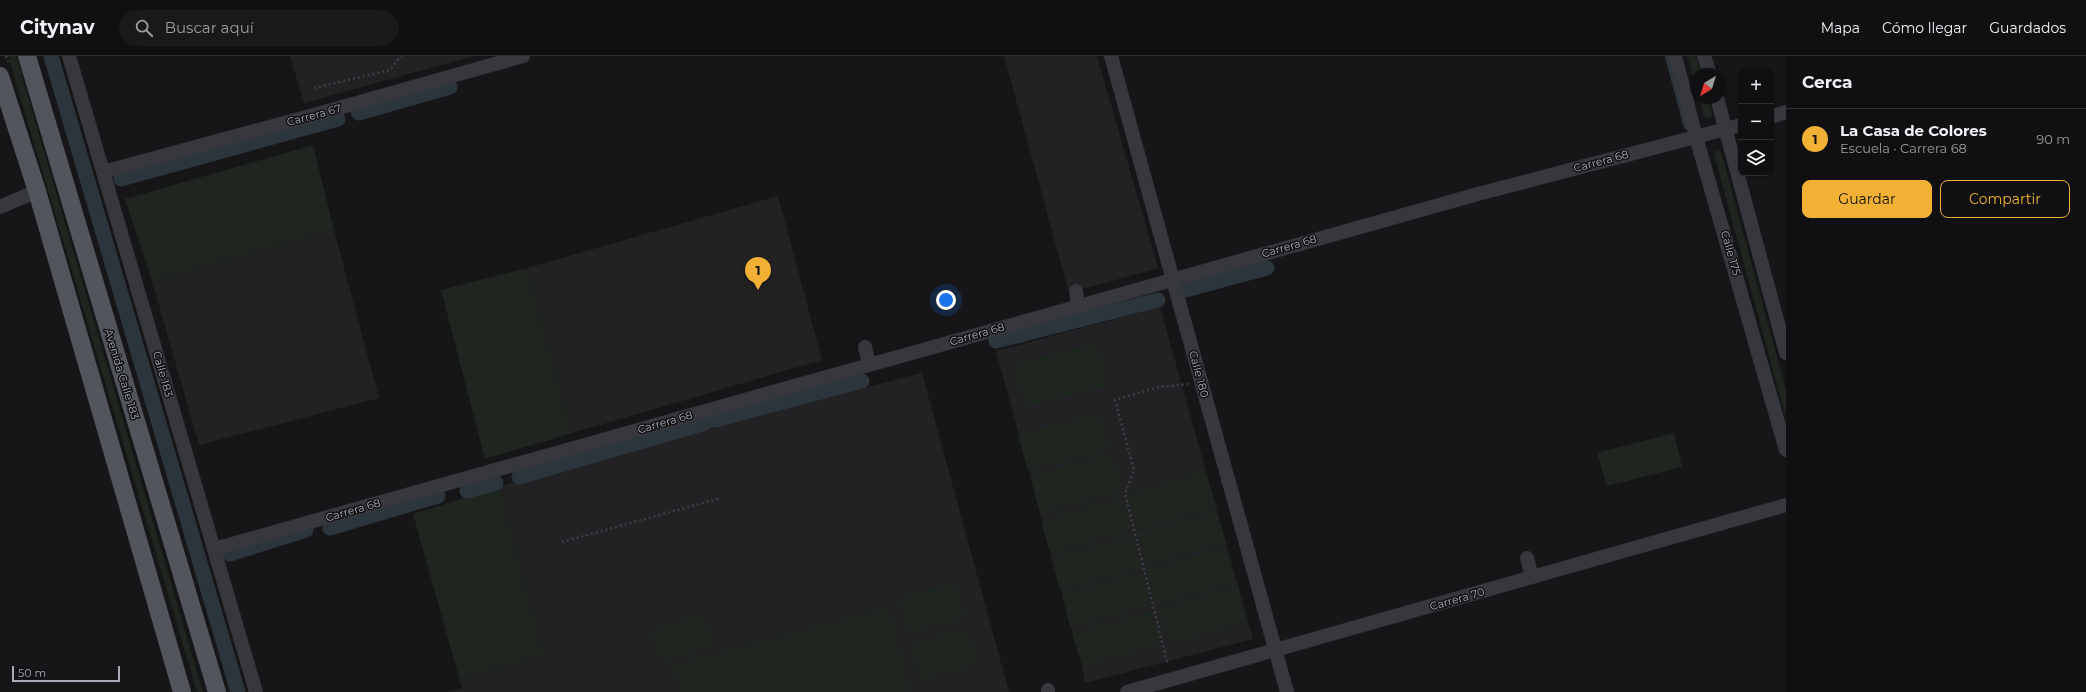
<!DOCTYPE html>
<html lang="es">
<head>
<meta charset="utf-8">
<style>
  body { margin:0; font-family:Montserrat,sans-serif; background:#19191b; color:#f1f3f6 }
  .controls { position:absolute; right:12px; top:12px; display:grid; overflow:hidden; border-radius:8px; box-shadow:0 1px 3px #0004 }
  .controls button { width:36px; height:36px; display:grid; place-items:center; padding:0; border:0; border-bottom:1px solid #303032; background:#101012; color:#f1f3f6; font:20px sans-serif }
  .compass { position:absolute; left:1690px; top:12px; width:36px; height:36px; border-radius:50%; background:#101012; box-shadow:0 1px 3px #0004; rotate:218deg }
  .scale { position:absolute; left:12px; bottom:10px; width:108px; box-sizing:border-box; padding-left:4px; border:2px solid #a8adb8; border-top:0; font-size:11px; line-height:14px; white-space:nowrap; color:#a8adb8; -webkit-text-stroke:3px #111113; paint-order:stroke }
  .you { position:absolute; left:946px; top:244px; width:14px; height:14px; margin:-10px; border:3px solid #fff; border-radius:50%; background:#1a73e8; box-shadow:0 0 0 6px #1a73e833 }
  .badge { display:grid; place-items:center; width:26px; height:26px; border-radius:50%; background:#f2b134; color:#111; font-size:13px; font-weight:700 }
  .pin { position:absolute; translate:-50% -33px; filter:drop-shadow(0 1px 2px #0008) }
  .pin::after { content:''; position:absolute; top:21px; width:14px; height:12px; background:inherit; clip-path:polygon(0 0,100% 0,50% 100%) }
  .list { margin:0; padding:0; list-style:none }
  h2 { display:flex; justify-content:space-between; align-items:center; height:52px; margin:0; padding:0 16px; font-size:17px }
  h2 small { font-size:13px; font-weight:400; color:#9c9d9f }
  .list li { display:grid; grid-template-columns:26px 1fr auto; gap:12px; align-items:center; box-sizing:border-box; height:60px; padding:0 16px; border-top:1px solid #303032 }
  .list b { display:block; font-size:15px; white-space:nowrap }
  .list p { margin:0; font-size:13px; white-space:nowrap; color:#9c9d9f }
  .list em { font-size:13px; font-style:normal; color:#9c9d9f }
  .actions { display:flex; gap:8px; padding:12px 16px }
  .actions a { flex:1; padding:9px 0; border:1px solid #f2b134; border-radius:8px; text-align:center; font-size:14px; color:#f2b134 }
  .actions .main { background:#f2b134; color:#111 }
  .icon { flex:none; width:22px; height:22px; fill:none; stroke:currentColor; stroke-width:2; stroke-linecap:round; stroke-linejoin:round }
  .map { position:relative; flex:none; width:1786px; height:636px; overflow:hidden }
  header { display:flex; align-items:center; gap:24px; box-sizing:border-box; height:56px; padding:0 20px; background:#101012; border-bottom:1px solid #303032 }
  header strong { font-size:19px }
  nav { display:flex; gap:22px; margin-inline-start:auto; font-size:14px }
  .search { width:280px; height:36px; background:#19191b; display:flex; align-items:center; gap:10px; box-sizing:border-box; padding:0 14px; border-radius:22px; color:#9c9d9f; font-size:15px }
  main { display:flex }
  aside { flex:1; background:#101012 }
  .map>svg:first-child { display:block }
  .built { fill:#222225 }
  .green { fill:#1e261f }
  .lines { fill:none; stroke-linecap:round; stroke-linejoin:round }
  .stream { stroke:#2c353c; stroke-width:4.5 }
  .canal { stroke:#2c353c; stroke-width:15 }
  .path { stroke:#3d3f44; stroke-width:2.5; stroke-dasharray:2 3; stroke-linecap:butt }
  .minor { stroke:#37383d; stroke-width:14 }
  .major { stroke:#53555c; stroke-width:18 }
  .labels { text-anchor:middle; dominant-baseline:central; stroke-width:3; stroke-linejoin:round; paint-order:stroke }
  .street-label { font-size:11px; fill:#a8adb8; stroke:#111113 }
</style>
</head>
<body>
<header>
<strong>Citynav</strong>
<div class="search"><svg class="icon" aria-label="search" viewBox="0 0 24 24"><circle cx="10" cy="10" r="6"/><path d="M15 15l6 6"/></svg>Buscar aquí</div>
<nav><a>Mapa</a><a>Cómo llegar</a><a>Guardados</a></nav>
</header>
<main>
<div class="map">
<svg width="1786" height="636" viewBox="0 0 1786 636">
  <rect width="100%" height="100%" fill="#161618"/>
  <g class="built">
    <polygon points="290,0 474,0 304,47"/>
    <polygon points="1004,0 1097,0 1158,212 1069,237"/>
    <polygon points="778,140 822,304 572,377 527,212"/>
    <polygon points="334,174 379,342 199,389 152,225"/>
    <polygon points="1160,251 1253,583 1085,627 1082,610 996,295"/>
    <polygon points="922,317 1009,636 446,636 462,632 459,622 544,600 499,431 706,372"/>
  </g>
  <g class="green">
    <polygon points="8,0 16,0 203,636 197,636"/>
    <polygon points="1687,0 1696,0 1701,18 1696,18 1696,30"/>
    <polygon points="1699,42 1708,42 1712,58 1709,63 1704,60"/>
    <polygon points="313,89 334,174 152,225 125,143"/>
    <polygon points="1717,94 1721,96 1786,334 1786,362 1714,98"/>
    <polygon points="527,212 572,377 485,403 441,234"/>
    <polygon points="1097,287 1108,330 1024,351 1013,308"/>
    <polygon points="1100,357 1110,394 1028,415 1018,379"/>
    <polygon points="1674,377 1682,411 1607,430 1597,397"/>
    <polygon points="1112,398 1123,435 1040,457 1030,420"/>
    <polygon points="1205,415 1216,451 1138,474 1127,438"/>
    <polygon points="499,431 544,600 459,622 413,458"/>
    <polygon points="1122,441 1131,474 1050,497 1041,465"/>
    <polygon points="1216,455 1226,487 1147,509 1137,477"/>
    <polygon points="1132,480 1141,513 1060,534 1051,501"/>
    <polygon points="1226,491 1236,526 1156,549 1146,514"/>
    <polygon points="1142,517 1151,550 1070,571 1062,538"/>
    <polygon points="956,526 966,562 908,577 898,541"/>
    <polygon points="1237,530 1247,566 1169,588 1159,553"/>
    <polygon points="890,551 910,636 680,636 672,609"/>
    <polygon points="1152,555 1161,588 1082,610 1072,577"/>
    <polygon points="704,556 715,588 661,606 650,575"/>
    <polygon points="968,572 978,609 920,624 910,588"/>
  </g>
  <g class="lines">
    <g class="stream">
      <polyline points="1667,0 1686,71"/>
      <polyline points="353,58 359,57"/>
    </g>
    <g class="canal">
      <polyline points="51,0 238,636"/>
      <polyline points="359,57 450,31"/>
      <polyline points="121,123 338,63"/>
      <polyline points="1185,234 1267,212"/>
      <polyline points="996,285 1158,244"/>
      <polyline points="715,364 862,325"/>
      <polyline points="519,421 705,367"/>
      <polyline points="467,435 496,427"/>
      <polyline points="330,472 438,440"/>
      <polyline points="230,498 306,474"/>
    </g>
    <g class="path">
      <polyline points="6,0 8,6"/>
      <polyline points="314,32 390,14 401,0"/>
      <polyline points="562,486 721,442"/>
      <polyline points="1167,606 1125,437 1134,414 1115,344 1159,331 1188,328"/>
    </g>
    <g class="minor">
      <polyline points="69,0 256,636"/>
      <polyline points="1111,0 1287,636"/>
      <polyline points="1675,0 1696,81 1786,394"/>
      <polyline points="1704,0 1710,18"/>
      <polyline points="1717,42 1786,297"/>
      <polyline points="1771,61 1786,56"/>
      <polyline points="103,116 321,57 523,0"/>
      <polyline points="0,151 37,135"/>
      <polyline points="1076,235 1078,249"/>
      <polyline points="865,291 869,308"/>
      <polyline points="214,493 1478,138 1741,69"/>
      <polyline points="1527,502 1532,521"/>
      <polyline points="1048,634 1048,636"/>
      <polyline points="1127,636 1786,449"/>
    </g>
    <g class="major">
      <polyline points="27,0 217,636"/>
      <polyline points="0,20 37,135 182,636"/>
    </g>
  </g>
  <g class="labels">
    <g class="street-label">
      <text transform="translate(314 59) rotate(-15)">Carrera 67</text>
      <text transform="translate(1601 105) rotate(-15)">Carrera 68</text>
      <text transform="translate(1289 190) rotate(-16)">Carrera 68</text>
      <text transform="translate(1731 197) rotate(74)">Calle 175</text>
      <text transform="translate(977 278) rotate(-16)">Carrera 68</text>
      <text transform="translate(122 318) rotate(73)">Avenida Calle 183</text>
      <text transform="translate(163 318) rotate(74)">Calle 183</text>
      <text transform="translate(1199 318) rotate(75)">Calle 180</text>
      <text transform="translate(665 366) rotate(-16)">Carrera 68</text>
      <text transform="translate(353 454) rotate(-16)">Carrera 68</text>
      <text transform="translate(1457 543) rotate(-16)">Carrera 70</text>
    </g>
  </g>
</svg>
<div class="controls">
<button>+</button>
<button>−</button>
<button><svg class="icon" aria-label="layers" viewBox="0 0 24 24"><path d="M12 4l9 5-9 5-9-5zM3 14l9 5 9-5"/></svg></button>
</div>
<svg class="compass" viewBox="-18 -18 36 36"><path d="M0-13l5 13h-10z" fill="#e53935"/><path d="M0 13l5-13h-10z" fill="#9c9d9f"/></svg>
<div class="scale">50 m</div>
<div class="you"></div>
<div class="pin badge" style="left:758px;top:234px">1</div>
</div>
<aside>
<h2>Cerca<small></small></h2>
<ul class="list">
<li><span class="badge">1</span><div><b>La Casa de Colores</b><p>Escuela · Carrera 68</p></div><em>90 m</em></li>
</ul>
<div class="actions"><a class="main">Guardar</a><a>Compartir</a></div>
</aside>
</main>
</body>
</html>
